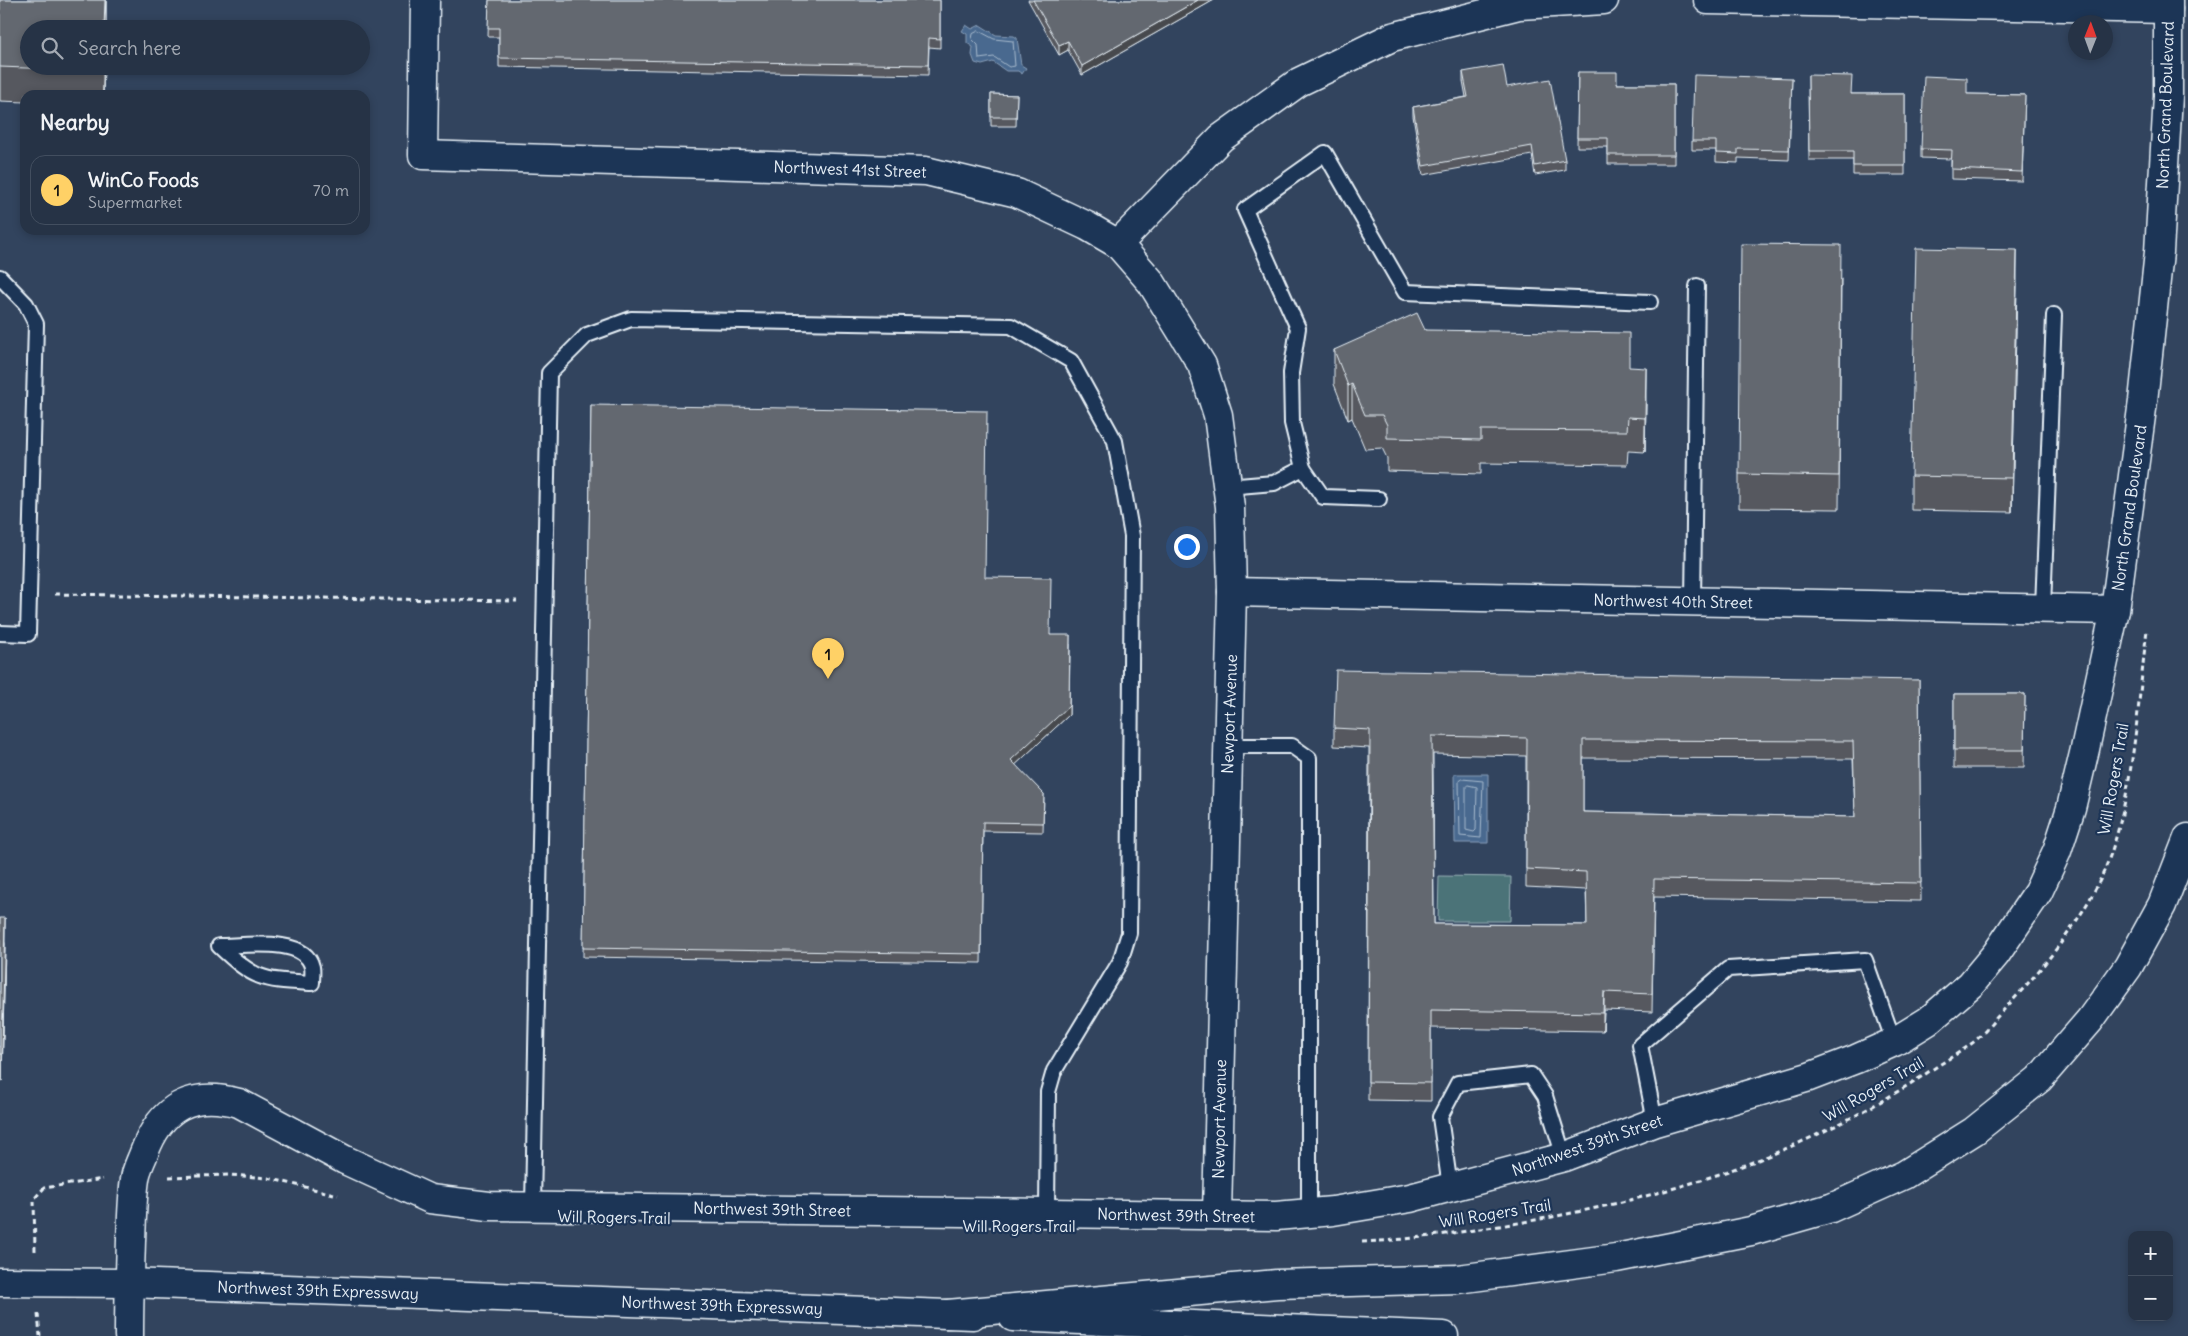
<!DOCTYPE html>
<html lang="en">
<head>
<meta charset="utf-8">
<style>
  body { margin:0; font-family:Delius,sans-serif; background:#2e3b4d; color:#f1f3f6 }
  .controls { position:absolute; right:15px; bottom:15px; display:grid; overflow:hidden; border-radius:10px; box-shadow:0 2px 8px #0003 }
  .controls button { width:45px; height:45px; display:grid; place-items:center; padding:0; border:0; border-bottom:1px solid #424e5f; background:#263346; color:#f1f3f6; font:25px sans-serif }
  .compass { position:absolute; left:2068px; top:15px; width:45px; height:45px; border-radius:50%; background:#263346; box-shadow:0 2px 8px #0003; rotate:1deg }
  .you { position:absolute; left:1186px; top:546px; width:18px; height:18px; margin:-12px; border:4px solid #fff; border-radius:50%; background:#1a73e8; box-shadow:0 0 0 8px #1a73e833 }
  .badge { display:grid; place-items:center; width:32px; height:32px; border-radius:50%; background:#ffd166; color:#111; font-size:16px; font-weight:700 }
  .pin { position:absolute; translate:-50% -41px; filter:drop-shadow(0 1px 2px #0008) }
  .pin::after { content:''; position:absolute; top:26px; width:18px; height:15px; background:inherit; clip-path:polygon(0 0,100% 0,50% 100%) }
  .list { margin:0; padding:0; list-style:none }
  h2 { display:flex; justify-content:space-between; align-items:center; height:65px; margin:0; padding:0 20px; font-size:21px }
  h2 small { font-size:16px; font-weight:400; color:#a4aab3 }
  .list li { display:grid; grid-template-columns:32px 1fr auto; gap:15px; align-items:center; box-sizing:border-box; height:70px; margin:0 10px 10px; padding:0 10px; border:1px solid #424e5f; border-radius:15px }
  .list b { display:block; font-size:19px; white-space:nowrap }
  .list p { margin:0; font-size:16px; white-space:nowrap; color:#a4aab3 }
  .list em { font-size:16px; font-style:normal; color:#a4aab3 }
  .icon { flex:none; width:28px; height:28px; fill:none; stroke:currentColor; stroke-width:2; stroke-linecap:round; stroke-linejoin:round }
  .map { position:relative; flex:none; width:2188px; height:1336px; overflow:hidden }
  .search { position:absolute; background:#263346; box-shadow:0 2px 8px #0003; left:20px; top:20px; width:350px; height:55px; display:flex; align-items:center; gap:12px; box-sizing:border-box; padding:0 18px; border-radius:28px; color:#a4aab3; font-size:19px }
  .panel { position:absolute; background:#263346; box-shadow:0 2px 8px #0003; left:20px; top:90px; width:350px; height:145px; border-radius:15px }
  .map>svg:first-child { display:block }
  .green { fill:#4b7378; stroke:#9ab2b8 }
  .water { fill:#49698f; stroke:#899fb9 }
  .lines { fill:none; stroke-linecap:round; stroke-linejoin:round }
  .shore { stroke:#a8bbce; stroke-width:1 }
  .service-casing { stroke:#e8f1f8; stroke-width:18 }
  .minor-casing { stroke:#e8f1f8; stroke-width:31 }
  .trunk-casing { stroke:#e8f1f8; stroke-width:31 }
  .motorway-casing { stroke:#e8f1f8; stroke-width:31 }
  .path { stroke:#e8f1f8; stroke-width:3; stroke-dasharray:5 4; stroke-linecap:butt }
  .service { stroke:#1d3557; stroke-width:14 }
  .minor { stroke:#1d3557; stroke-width:28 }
  .trunk { stroke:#1d3557; stroke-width:28 }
  .motorway { stroke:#1d3557; stroke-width:28 }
  .wall { fill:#56595f; stroke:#e8f1f8; fill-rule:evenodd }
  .shaded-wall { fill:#46494e; stroke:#e8f1f8 }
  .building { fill:#64686f; stroke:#e8f1f8; fill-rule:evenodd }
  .labels { text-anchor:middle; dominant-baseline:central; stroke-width:4.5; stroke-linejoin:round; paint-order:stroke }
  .street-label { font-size:16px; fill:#e8f1f8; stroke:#1d3557 }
</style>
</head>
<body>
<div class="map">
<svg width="2188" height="1336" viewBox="0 0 2188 1336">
  <rect width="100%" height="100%" fill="#32445e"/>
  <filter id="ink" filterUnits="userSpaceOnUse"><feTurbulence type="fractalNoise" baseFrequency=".02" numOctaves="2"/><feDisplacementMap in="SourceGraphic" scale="10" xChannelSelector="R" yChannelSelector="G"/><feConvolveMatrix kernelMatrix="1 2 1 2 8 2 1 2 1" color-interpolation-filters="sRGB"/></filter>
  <g filter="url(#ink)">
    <polygon class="green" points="1439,876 1511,877 1510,921 1438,921"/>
    <g class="water">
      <polygon points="966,25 972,29 980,25 996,35 1014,36 1017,38 1021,65 1026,68 1022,74 1018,71 1006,71 993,62 982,65 975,63 972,55 973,47 967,43 967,34 962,31"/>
      <polygon points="1454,774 1488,774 1488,843 1455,843"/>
    </g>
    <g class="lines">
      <g class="shore">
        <polygon points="979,31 994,39 1013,41 1015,66 1009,67 994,57 979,59 978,45 972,39 973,34"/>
        <polygon points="1462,779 1483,781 1481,838 1460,836 1459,781"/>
        <polygon points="1468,785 1477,787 1476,830 1474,832 1466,830 1466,787"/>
      </g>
      <defs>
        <g id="service">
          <polyline points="0,277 26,304 36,324 28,634 0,633"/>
          <polyline points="1303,468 1323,497 1379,499"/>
          <polyline points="1227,487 1274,483 1303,468 1292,423 1291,373 1298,328 1245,210 1325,153 1405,292 1650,302"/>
          <polyline points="1693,602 1697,286"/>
          <polyline points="2043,608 2054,315"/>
          <polyline points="1228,746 1292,746 1309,758 1309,1213"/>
          <path d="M 219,946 C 243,946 305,936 312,967 C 313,972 312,978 312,983 C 263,980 256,981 219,946 Z"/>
          <polyline points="1655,1122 1640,1045 1728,969 1865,960 1894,1042"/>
          <polyline points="1450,1187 1440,1117 1458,1083 1531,1075 1545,1096 1564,1157"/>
          <polyline points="533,1206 549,373 587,335 631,319 1011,326 1071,361 1115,441 1132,536 1129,933 1120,962 1054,1071 1048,1092 1047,1213"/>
        </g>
        <g id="minor">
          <polyline points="425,0 423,155 926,171 1017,193 1087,226 1118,244 1221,138 1299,82 1392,37 1519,5 1604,0"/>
          <polyline points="1708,0 2168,9"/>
          <polyline points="1118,244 1151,282 1202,365 1218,415 1230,507 1232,592 1217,1214"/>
          <polyline points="1232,592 2115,610"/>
          <path d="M 129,1336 C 129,1304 130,1272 131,1240 C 132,1220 132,1199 135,1179 C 136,1170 141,1161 144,1153 C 161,1107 191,1090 239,1103 L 345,1160 L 430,1199 L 489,1206 L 1276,1216 L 1333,1211 L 1410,1198 L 1564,1157 L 1655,1122 L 1809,1077 L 1856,1059 L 1894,1042 L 1928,1021 L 1971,984 L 1996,954 L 2038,892 L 2057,851 L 2071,808 L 2085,749 L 2115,610 L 2143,401 L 2159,252 L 2168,96 L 2168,0"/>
        </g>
        <g id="trunk">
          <polyline points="0,1282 129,1283 973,1315"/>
          <polyline points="1013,1317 1444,1336"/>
        </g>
        <polyline id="motorway" points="948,1314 1277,1284 1458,1279 1616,1258 1751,1231 1831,1208 1904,1175 1974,1131 2039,1079 2090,1020 2128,967 2162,905 2188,838"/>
      </defs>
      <use href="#service" class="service-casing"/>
      <use href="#minor" class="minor-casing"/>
      <use href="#trunk" class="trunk-casing"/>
      <use href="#motorway" class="motorway-casing"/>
      <g class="path">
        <polyline points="55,594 517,601"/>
        <polyline points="169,1177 230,1175 268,1178 338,1195"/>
        <path d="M 1362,1242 C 1412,1240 1462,1232 1512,1224 C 1663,1199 1795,1159 1924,1075 C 1940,1064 1956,1055 1971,1044 C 1981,1037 1990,1025 1998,1016 C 2036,976 2074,932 2099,882 C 2133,814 2137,707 2147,630"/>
        <polyline points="35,1251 34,1199 44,1188 103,1179"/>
        <polyline points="38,1314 40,1336"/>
      </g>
      <use href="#service" class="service"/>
      <use href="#minor" class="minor"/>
      <use href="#trunk" class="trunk"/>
      <use href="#motorway" class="motorway"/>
    </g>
    <g class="wall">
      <polygon points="0,0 106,0 106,29 29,29 29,66 104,66 103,95 25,95 25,102 0,101"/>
      <polygon points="489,0 940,0 940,48 929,47 928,75 499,67 499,37 488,37"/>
      <polygon points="1028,0 1214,0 1082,75 1068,50 1059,55"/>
      <polygon points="1463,72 1507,87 1565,160 1565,170 1535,175 1532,155 1423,175 1413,116 1413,107 1466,97 1463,81"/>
      <polygon points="1578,72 1617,84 1674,84 1674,164 1608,164 1608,147 1577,147"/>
      <polygon points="1808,75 1852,94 1905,94 1905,175 1853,175 1853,160 1809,160"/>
      <polygon points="1792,78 1789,160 1738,158 1738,163 1716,162 1716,150 1692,150 1692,141"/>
      <polygon points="991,94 1017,95 1016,126 991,126"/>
      <polygon points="1967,94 2025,95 2022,181 1951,179 1951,159 1921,158 1921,149"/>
      <polygon points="1841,279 1839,509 1739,508 1739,474"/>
      <polygon points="2017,284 2012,512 1911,510 1911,476"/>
      <polygon points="1425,330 1629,367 1646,402 1645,452 1628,451 1627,465 1481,463 1481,474 1387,471 1387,458 1382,448 1365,449 1352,418 1348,420 1334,384 1334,350"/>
      <polygon points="591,405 1050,635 1070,644 1069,715 1015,765 1044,794 1043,832 983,831 981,963 583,957"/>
      <path d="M 1919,680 L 1921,901 L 1654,897 L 1652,1012 L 1604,1010 L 1603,1031 L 1431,1028 L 1431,1101 L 1368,1100 L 1369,748 L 1334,746 L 1334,728 ZM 1433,754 L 1526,756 L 1526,887 L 1586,890 L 1587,925 L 1434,924 ZM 1583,758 L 1853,759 L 1855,817 L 1583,812 Z"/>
      <polygon points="1954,694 2025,694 2024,768 1954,768"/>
      <polygon points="0,918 5,944 2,1081 0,1081"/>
    </g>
    <g class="shaded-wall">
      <polygon points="106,0 106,29 104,29"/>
      <polygon points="1198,0 1214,0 1082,75 1082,66"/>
      <polygon points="1068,41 1068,50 1059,55 1059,45"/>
      <polygon points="103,66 104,66 103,95"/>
      <polygon points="2017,250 2017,284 2012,512 2012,478"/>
      <polygon points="1646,368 1646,402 1645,452 1645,418"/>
      <polygon points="1352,384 1352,418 1348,420 1348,386"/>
      <polygon points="1070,635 1069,715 1011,769 1011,760"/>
      <polygon points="5,918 5,944 2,1081 2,1054"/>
      <polygon points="1604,992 1604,1010 1603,1031 1603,1013"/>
    </g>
    <g class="building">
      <polygon points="0,0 105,0 104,29 29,29 29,66 103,66 103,71 0,67"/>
      <polygon points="489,0 940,0 940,39 929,38 928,65 499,58 499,28 488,28"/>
      <polygon points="1033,0 1198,0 1082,66 1068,41 1059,45"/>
      <polygon points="1503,65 1507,87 1550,79 1565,160 1535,166 1532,146 1423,166 1413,107 1468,97 1463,72"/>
      <polygon points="1578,72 1617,72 1617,84 1674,84 1674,155 1608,155 1608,138 1577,138"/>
      <polygon points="1694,75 1792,78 1789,150 1738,149 1738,154 1716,153 1716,141 1692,141"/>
      <polygon points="1808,75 1852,76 1851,94 1905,94 1905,166 1853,166 1853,151 1809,151"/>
      <polygon points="1924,76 1967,78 1967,94 2025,95 2022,172 1951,169 1952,150 1921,149"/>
      <polygon points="991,94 1017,95 1016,117 991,117"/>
      <polygon points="1741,244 1841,245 1839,476 1739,474"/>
      <polygon points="1916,248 2017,250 2012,478 1911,476"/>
      <polygon points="1417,313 1425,330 1629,333 1629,367 1646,368 1645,418 1628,417 1627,431 1481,430 1481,440 1387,438 1387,425 1382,415 1365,415 1352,384 1348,386 1334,350"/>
      <polygon points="591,405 987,411 985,577 1051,578 1050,635 1070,635 1069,706 1011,760 1044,794 1043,823 983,822 981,954 583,948"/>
      <path d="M 1336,670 L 1919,680 L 1921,883 L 1654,879 L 1652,994 L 1604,992 L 1603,1013 L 1431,1010 L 1431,1083 L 1368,1082 L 1370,730 L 1334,728 ZM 1432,736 L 1527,738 L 1526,869 L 1586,872 L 1587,925 L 1434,924 ZM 1583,740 L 1853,741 L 1855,817 L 1583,812 Z"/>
      <polygon points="1954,694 2025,694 2024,750 1954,750"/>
      <polygon points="0,918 5,918 2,1054 0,1054"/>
    </g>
  </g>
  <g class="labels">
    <g class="street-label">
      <text transform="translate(2165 105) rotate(-88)">North Grand Boulevard</text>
      <text transform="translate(850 169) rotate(2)">Northwest 41st Street</text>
      <text transform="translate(2129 508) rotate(-82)">North Grand Boulevard</text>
      <text transform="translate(1673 601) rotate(1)">Northwest 40th Street</text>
      <text transform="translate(1229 714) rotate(-88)">Newport Avenue</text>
      <text transform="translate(2113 779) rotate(-80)">Will Rogers Trail</text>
      <text transform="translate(1873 1089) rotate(-30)">Will Rogers Trail</text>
      <text transform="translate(1219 1119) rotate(-89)">Newport Avenue</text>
      <text transform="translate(1587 1145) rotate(-19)">Northwest 39th Street</text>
      <text transform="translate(772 1209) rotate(1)">Northwest 39th Street</text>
      <text transform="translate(1495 1213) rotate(-9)">Will Rogers Trail</text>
      <text transform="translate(1176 1215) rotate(1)">Northwest 39th Street</text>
      <text transform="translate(614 1217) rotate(1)">Will Rogers Trail</text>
      <text x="1019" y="1226">Will Rogers Trail</text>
      <text transform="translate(318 1290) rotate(2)">Northwest 39th Expressway</text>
      <text transform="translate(722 1305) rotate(2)">Northwest 39th Expressway</text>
    </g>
  </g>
</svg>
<div class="controls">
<button>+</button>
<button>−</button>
</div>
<svg class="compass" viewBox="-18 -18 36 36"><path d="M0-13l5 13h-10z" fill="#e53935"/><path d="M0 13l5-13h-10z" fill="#a4aab3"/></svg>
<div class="you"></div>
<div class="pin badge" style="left:828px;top:679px">1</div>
<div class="search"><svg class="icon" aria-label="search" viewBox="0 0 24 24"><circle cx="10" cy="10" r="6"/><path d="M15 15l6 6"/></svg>Search here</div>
<section class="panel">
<h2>Nearby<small></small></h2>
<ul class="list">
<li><span class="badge">1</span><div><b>WinCo Foods</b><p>Supermarket</p></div><em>70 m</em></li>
</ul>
</section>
</div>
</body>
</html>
